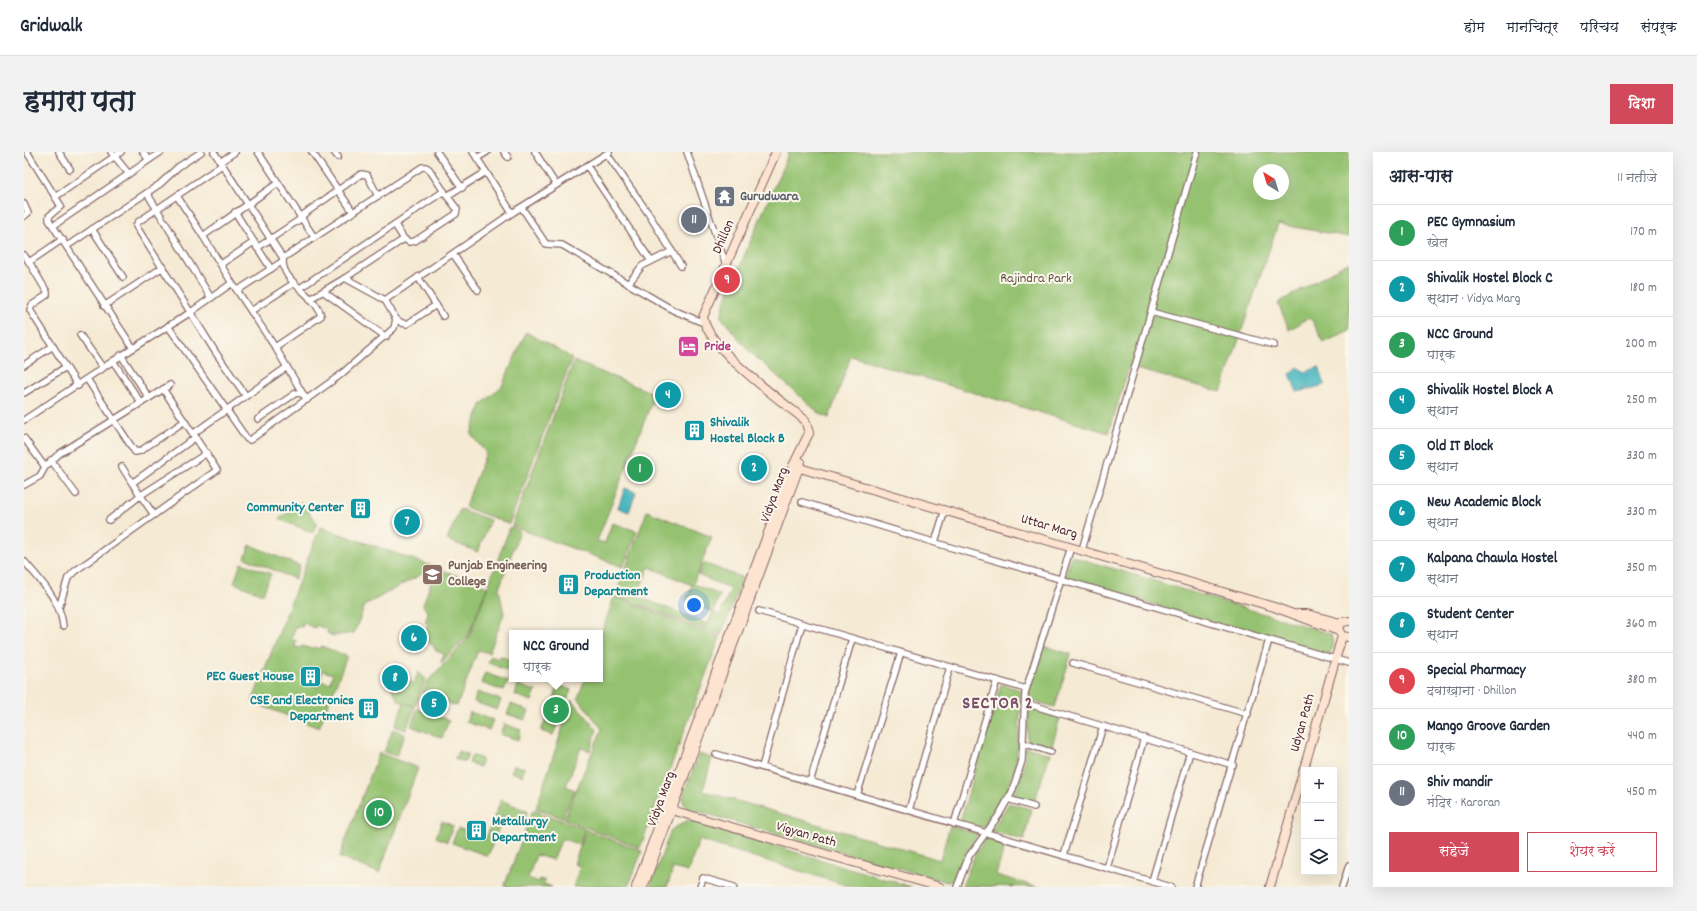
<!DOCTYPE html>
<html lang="hi">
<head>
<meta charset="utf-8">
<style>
  body { margin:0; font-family:Dekko,"Playpen Sans Deva",sans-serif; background:#f2f2f3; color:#1f2937 }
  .controls { position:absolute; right:12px; bottom:12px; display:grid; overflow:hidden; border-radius:0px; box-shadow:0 4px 16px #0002 }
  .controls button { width:36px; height:36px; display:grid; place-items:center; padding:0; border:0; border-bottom:1px solid #e0e1e3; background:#fff; color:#1f2937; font:20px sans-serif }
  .compass { position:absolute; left:1229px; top:12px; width:36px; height:36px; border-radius:50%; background:#fff; box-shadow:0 4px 16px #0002; rotate:322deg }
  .you { position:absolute; left:670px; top:453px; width:14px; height:14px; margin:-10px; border:3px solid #fff; border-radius:50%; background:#1a73e8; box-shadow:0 0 0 6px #1a73e833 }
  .badge { display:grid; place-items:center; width:26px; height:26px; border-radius:50%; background:#d1495b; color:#fff; font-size:13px; font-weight:700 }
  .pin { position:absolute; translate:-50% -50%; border:2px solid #fff; box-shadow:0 1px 4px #0006 }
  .popup { position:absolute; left:485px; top:478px; width:94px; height:52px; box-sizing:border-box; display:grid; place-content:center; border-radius:0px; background:#fff; filter:drop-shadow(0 1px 3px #0005); font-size:13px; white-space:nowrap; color:#747a83 }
  .popup b { font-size:15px; color:#1f2937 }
  .popup::after { content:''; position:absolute; left:50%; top:100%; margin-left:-8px; border:8px solid transparent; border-top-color:#fff }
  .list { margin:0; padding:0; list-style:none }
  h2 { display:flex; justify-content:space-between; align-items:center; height:52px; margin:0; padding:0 16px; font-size:17px }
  h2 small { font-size:13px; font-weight:400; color:#747a83 }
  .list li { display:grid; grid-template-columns:26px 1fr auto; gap:12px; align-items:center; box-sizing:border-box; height:56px; padding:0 16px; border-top:1px solid #e0e1e3 }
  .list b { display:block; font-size:15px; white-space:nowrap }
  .list p { margin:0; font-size:13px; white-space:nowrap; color:#747a83 }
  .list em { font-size:13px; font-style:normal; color:#747a83 }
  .actions { display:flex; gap:8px; padding:12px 16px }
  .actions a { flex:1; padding:9px 0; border:1px solid #d1495b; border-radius:0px; text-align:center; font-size:14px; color:#d1495b }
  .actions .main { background:#d1495b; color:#fff }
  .icon { flex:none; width:22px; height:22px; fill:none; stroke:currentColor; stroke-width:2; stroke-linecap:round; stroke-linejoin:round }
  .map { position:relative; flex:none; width:1325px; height:735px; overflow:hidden; border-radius:0px }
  header { display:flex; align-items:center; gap:24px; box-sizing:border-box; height:56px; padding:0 20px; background:#fff; border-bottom:1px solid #e0e1e3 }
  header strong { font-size:19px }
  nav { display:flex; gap:22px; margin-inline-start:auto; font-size:14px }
  .intro { display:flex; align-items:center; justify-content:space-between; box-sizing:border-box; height:96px; padding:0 24px }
  h1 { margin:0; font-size:28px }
  .button { padding:10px 18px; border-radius:0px; background:#d1495b; color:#fff; font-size:14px; font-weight:700 }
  main { display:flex; gap:24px; padding:0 24px }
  aside { flex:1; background:#fff; border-radius:0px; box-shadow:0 4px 16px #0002 }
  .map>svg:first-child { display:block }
  .green { fill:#95c271; stroke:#70704e; fill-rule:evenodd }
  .water { fill:#46b6bf; stroke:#486a75 }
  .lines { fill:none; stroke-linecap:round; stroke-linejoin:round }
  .street-casing { stroke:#866666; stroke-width:8 }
  .secondary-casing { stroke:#866666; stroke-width:10 }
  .street { stroke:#fff; stroke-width:5.5 }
  .secondary { stroke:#fde4d1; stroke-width:8 }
  .labels { text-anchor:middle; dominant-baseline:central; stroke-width:4; stroke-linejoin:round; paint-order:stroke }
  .worship-label { font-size:14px; font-weight:bold; fill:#5b616d; stroke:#fbf7ec; text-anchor:start }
  .street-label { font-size:14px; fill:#4a1f2b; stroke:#fbf7ec }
  .park-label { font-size:14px; fill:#605040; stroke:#fbf7ec }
  .hotel-label { font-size:14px; font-weight:bold; fill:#b23c85; stroke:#fbf7ec; text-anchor:start }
  .culture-label { font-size:14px; font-weight:bold; fill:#0d838f; stroke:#fbf7ec; text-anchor:start }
  .education-label { font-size:14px; font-weight:bold; fill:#785e54; stroke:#fbf7ec; text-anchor:start }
  .district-label { font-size:18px; font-weight:bold; letter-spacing:1px; fill:#7b526c; stroke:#fbf7ec }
</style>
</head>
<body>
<header>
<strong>Gridwalk</strong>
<nav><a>होम</a><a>मानचित्र</a><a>परिचय</a><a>संपर्क</a></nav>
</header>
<div class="intro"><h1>हमारा पता</h1><a class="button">दिशा</a></div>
<main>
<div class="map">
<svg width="1325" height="735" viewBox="0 0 1325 735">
  <rect width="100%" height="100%" fill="#fbf7ec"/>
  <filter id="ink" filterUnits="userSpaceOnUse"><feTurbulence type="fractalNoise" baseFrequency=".025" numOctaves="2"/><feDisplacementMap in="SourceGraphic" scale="8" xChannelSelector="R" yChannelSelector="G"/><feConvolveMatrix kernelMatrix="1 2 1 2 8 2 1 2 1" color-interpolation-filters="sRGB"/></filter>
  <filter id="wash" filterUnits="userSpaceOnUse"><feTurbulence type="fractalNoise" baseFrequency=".012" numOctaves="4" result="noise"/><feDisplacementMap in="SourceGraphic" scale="16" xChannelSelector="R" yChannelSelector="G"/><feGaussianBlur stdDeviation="0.9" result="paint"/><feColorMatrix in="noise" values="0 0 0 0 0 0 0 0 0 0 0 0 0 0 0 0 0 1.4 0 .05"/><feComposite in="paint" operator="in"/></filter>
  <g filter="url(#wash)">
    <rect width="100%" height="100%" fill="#f5ead4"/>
    <g class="green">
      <path d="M 765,0 L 1325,0 L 1325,85 L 1254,72 L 1197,240 L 1105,215 L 1085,281 L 827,204 L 805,266 L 796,262 L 725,199 L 697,165 L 701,148 ZM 1235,18 L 1259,18 L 1259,42 L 1235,42 Z"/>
      <polygon points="1325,110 1325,178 1300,191 1286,165 1265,178 1254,151"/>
      <polygon points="502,180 548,206 485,372 441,355 462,301 447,282 457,253 478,234"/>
      <polygon points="550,209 631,242 573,389 581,391 588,371 613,379 599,415 488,374"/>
      <polygon points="277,350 293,371 289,381 255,367"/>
      <polygon points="436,357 466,368 454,400 423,388"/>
      <path d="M 623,359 L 688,385 L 669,432 L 696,443 L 689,460 L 696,463 L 707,437 L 674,423 L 679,411 L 719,426 L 697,483 L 591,444 ZM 625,415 L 668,433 L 662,449 L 689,460 L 684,472 L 613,444 Z"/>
      <path d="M 296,375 L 408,414 L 407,417 L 341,453 L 330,481 L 309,484 L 303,481 L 304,478 L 292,473 L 291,476 L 279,471 L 278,475 L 272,474 L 267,487 L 272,489 L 271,495 L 276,496 L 278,494 L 288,497 L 290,495 L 296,497 L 297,494 L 323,504 L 295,576 L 228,550 ZM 288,516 L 296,518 L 294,525 L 297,526 L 299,519 L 309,522 L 306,531 L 296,529 L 294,535 L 289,533 L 291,528 L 286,526 L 284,530 L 276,527 L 278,519 L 286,522 Z"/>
      <polygon points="486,375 496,379 475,437 480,462 465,501 454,498 433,554 398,542 404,529 445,485"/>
      <polygon points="226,393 276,414 271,427 221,406"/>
      <polygon points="1047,404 1307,482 1309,492 1305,504 1041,427"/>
      <polygon points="217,411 247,422 239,442 210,431"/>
      <polygon points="412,416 463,435 444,484 417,511 420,502 412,499 408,492 399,487 404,472 401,470 404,462 399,453"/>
      <polygon points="590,445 696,485 616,696 540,667 578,577 554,546 561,527 576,527 576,485"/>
      <polygon points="1019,494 1047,502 1031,555 1005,548 1005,539"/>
      <polygon points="467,504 474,507 476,504 488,509 488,520 464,511"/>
      <polygon points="394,520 402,527 391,554 381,551 391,555 382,578 371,574 380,551 375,549 367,535 378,538 381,528 390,531"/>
      <polygon points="461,521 484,529 480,539 457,531"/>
      <path d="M 977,532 L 997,538 C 995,590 996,634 961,676 L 936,669 Z"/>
      <polygon points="494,533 512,539 508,549 491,543"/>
      <polygon points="535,533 547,538 529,583 517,579"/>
      <polygon points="453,540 477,548 473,558 450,550"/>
      <polygon points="548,548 573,577 566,599 557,596 542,634 551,638 538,666 512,656"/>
      <polygon points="487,552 505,559 501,568 483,562"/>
      <polygon points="1005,556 1036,566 1027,597 1003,590"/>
      <polygon points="393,557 425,568 418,586 387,574"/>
      <polygon points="446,560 469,568 465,578 442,570"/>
      <polygon points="480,572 497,578 494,588 476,582"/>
      <polygon points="369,577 381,582 372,604 360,600"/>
      <polygon points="1002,595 1026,602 1010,651 989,644 999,619"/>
      <polygon points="434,599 444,602 441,610 431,607"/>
      <polygon points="355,601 394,616 355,721 315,705"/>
      <polygon points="675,602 688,606 679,639 916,708 926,674 954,682 942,701 932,725 928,729 923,730 662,656 660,652 659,643"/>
      <polygon points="448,603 458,607 456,615 445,611"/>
      <polygon points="490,613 501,616 498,624 487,620"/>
      <polygon points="477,648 503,659 501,670 479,664 464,704 428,691 434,676 462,686"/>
      <polygon points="985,651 1007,657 1000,688 967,679"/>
      <polygon points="509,658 561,677 555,693 538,686 529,708 512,703 504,726 515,730 516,727 521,729 520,732 528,735 480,735"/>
      <polygon points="664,668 888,735 828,735 675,688 664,720 649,716 643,735 626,735 647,678"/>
      <polygon points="418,669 429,674 423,690 412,685"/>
      <polygon points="562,678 618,699 604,735 549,735 556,714 550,712"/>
      <polygon points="963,684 982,690 972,723 1013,735 938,734 952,700"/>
    </g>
    <g class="water">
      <polygon points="1274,215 1281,220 1295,215 1301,233 1273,240 1266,222"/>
      <polygon points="601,336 612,340 605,360 594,356"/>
    </g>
  </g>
  <g filter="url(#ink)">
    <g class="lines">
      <defs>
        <g id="street">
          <polyline points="3,0 37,54 25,64 25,68 109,196"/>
          <polyline points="35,0 46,17"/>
          <polyline points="87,0 105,22"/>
          <polyline points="119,0 125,8 137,0"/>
          <polyline points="190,0 259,106 398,15 402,15 405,17 423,44 462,20 488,61 585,0"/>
          <polyline points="234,0 290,85"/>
          <polyline points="288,0 329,60"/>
          <polyline points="310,0 314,5"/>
          <polyline points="413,0 438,36"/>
          <polyline points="449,0 462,20"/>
          <polyline points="480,0 484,5"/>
          <polyline points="511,0 532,33"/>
          <polyline points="663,0 702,113"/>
          <polyline points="583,2 624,61 657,114"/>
          <polyline points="453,6 463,0"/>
          <polyline points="196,10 211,0"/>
          <polyline points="198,13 114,70 112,74 192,201 222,244"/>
          <polyline points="563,14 627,109"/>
          <polyline points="123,41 187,146"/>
          <polyline points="153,44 179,84"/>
          <polyline points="31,45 97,0"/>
          <polyline points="0,52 4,61 0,64"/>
          <polyline points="498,56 522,92 538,93 649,158 680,171"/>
          <polyline points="211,60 247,117"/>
          <polyline points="276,65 337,22 343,23 354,44"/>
          <polyline points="371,73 380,87 385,90 391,89 432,62 433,57 423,44"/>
          <polyline points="29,74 125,8"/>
          <polyline points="68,77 99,125"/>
          <polyline points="39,87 5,110 23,140 23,143 8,153 6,158 54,234"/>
          <polyline points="43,94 136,32 154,15 177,0"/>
          <polyline points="233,96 278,66"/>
          <polyline points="429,102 454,138"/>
          <polyline points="0,103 5,110"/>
          <polyline points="197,112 230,90"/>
          <polyline points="394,125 419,164"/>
          <polyline points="321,126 380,87"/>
          <polyline points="208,131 179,84 254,31"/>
          <polyline points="604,132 618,114 648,99"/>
          <polyline points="276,136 420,39"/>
          <polyline points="214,138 259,109"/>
          <polyline points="300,140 362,185"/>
          <polyline points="286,147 321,126 361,148 488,61"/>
          <polyline points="80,154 139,115"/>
          <polyline points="227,159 270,131"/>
          <polyline points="1127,160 1250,193"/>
          <polyline points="372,167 378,171 383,172 412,153"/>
          <polyline points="144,174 223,287 226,288 315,224 370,176 372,167 361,148"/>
          <polyline points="56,183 79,216"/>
          <polyline points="251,195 279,242"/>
          <polyline points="97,203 125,246"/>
          <polyline points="89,209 117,251"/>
          <polyline points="0,213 29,194"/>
          <polyline points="63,227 111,300 116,299 161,269"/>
          <polyline points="0,241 42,215"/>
          <polyline points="234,267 272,241 279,242 283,248"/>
          <path d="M 0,268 L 89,209 L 167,160 L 208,131 L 251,195 L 297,164 C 292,141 256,131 259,106"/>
          <polyline points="170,281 263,215"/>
          <polyline points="0,286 21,315"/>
          <polyline points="27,308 52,342"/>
          <polyline points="98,315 108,331"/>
          <polyline points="0,333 16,324 21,315 35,302 146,233"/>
          <polyline points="778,350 922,394 1325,511"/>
          <polyline points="130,363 108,331 172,285"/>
          <polyline points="85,368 117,343 183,301"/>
          <polyline points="911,390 921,358"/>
          <polyline points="1058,398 1173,0"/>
          <path d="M 0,409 C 16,428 37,449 39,474"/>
          <polyline points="35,456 44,426 51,419 193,318 139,237"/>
          <polyline points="735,459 1002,537"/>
          <polyline points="1049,511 1224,562"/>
          <polyline points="1001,551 1209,613"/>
          <polyline points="999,591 1027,600"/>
          <polyline points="692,602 1147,735"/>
          <polyline points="738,615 778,472"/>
          <polyline points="786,630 828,487"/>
          <polyline points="833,643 877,501"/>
          <polyline points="984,647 1010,655"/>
          <polyline points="885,658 926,515"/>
          <polyline points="930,672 973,528"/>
          <polyline points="1040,703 1079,574"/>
          <polyline points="1083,716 1120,586"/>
          <polyline points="1128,729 1166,600"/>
          <polyline points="676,735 679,726 710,735"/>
          <polyline points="933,735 945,704 975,663 988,640 998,609 1001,541 1047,395"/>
          <polyline points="1171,735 1245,488"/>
          <polyline points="1318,735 1325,713"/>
        </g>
        <g id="secondary">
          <path d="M 752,0 L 679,165 C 684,197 755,247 781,268 L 785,281"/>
          <polyline points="769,314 1250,455 1315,479"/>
          <polyline points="1274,462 1283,462 1316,471"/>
          <polyline points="1325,469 1318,470 1314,477 1318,484 1325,485"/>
          <polyline points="644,657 916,735"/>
          <polyline points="612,735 769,314 785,281"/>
          <polyline points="619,735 777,310"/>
          <polyline points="1246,735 1318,484"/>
        </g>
      </defs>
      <use href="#street" class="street-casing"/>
      <use href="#secondary" class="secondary-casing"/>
      <use href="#street" class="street"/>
      <use href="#secondary" class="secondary"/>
    </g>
  </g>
  <defs>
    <symbol id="temple-square" viewBox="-11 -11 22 22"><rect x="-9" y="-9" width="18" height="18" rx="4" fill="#6b7280" stroke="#fbf7ec"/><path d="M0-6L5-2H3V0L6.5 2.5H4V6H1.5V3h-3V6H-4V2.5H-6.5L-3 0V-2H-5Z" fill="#fff"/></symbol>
    <symbol id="hotel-square" viewBox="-11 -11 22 22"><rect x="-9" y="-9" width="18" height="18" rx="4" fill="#d1479c" stroke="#fbf7ec"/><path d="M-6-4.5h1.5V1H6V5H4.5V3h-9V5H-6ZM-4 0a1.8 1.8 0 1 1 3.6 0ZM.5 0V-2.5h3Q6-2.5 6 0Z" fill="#fff"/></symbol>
    <symbol id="building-square" viewBox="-11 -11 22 22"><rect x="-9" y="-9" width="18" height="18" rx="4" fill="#0f9aa8" stroke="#fbf7ec"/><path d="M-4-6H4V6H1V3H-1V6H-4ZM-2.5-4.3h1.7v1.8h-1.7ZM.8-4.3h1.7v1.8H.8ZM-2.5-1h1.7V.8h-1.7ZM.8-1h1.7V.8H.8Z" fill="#fff"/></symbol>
    <symbol id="university-square" viewBox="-11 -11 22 22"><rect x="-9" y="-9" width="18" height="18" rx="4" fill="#8d6e63" stroke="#fbf7ec"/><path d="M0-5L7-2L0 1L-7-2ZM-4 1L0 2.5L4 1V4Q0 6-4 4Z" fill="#fff"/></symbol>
  </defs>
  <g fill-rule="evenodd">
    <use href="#temple-square" x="688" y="32" width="25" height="25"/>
    <use href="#hotel-square" x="652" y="182" width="25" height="25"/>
    <use href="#building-square" x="658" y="266" width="25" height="25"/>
    <use href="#building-square" x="324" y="344" width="25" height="25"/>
    <use href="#university-square" x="396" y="410" width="25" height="25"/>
    <use href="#building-square" x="532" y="420" width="25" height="25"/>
    <use href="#building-square" x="274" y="512" width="25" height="25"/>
    <use href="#building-square" x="332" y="544" width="25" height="25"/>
    <use href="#building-square" x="440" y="666" width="25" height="25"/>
  </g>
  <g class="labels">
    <g class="worship-label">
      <text x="716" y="45">Gurudwara</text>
    </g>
    <g class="street-label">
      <text transform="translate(700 85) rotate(-66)">Dhillon</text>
      <text transform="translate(751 343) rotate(-70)">Vidya Marg</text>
      <text transform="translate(1025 375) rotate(16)">Uttar Marg</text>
      <text transform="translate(1279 571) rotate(-74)">Udyan Path</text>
      <text transform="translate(638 647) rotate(-70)">Vidya Marg</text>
      <text transform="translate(782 683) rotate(16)">Vigyan Path</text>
    </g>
    <g class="park-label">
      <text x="1012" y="127">Rajindra Park</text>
    </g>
    <g class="hotel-label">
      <text x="680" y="195">Pride</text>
    </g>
    <g class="culture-label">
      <text x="686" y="271">Shivalik<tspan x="686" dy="16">Hostel Block B</tspan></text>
      <text x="320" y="356" text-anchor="end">Community Center</text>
      <text x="560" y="424">Production<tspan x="560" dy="16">Department</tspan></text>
      <text x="270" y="525" text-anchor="end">PEC Guest House</text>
      <text x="330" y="549" text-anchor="end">CSE and Electronics<tspan x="330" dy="16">Department</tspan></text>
      <text x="468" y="670">Metallurgy<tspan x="468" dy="16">Department</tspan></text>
    </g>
    <g class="education-label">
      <text x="424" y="414">Punjab Engineering<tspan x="424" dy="16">College</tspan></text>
    </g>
    <g class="district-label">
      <text x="974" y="552">SECTOR 2</text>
    </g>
  </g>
</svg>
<div class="controls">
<button>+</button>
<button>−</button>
<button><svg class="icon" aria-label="layers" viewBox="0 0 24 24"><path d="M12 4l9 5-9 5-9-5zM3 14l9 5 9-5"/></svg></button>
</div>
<svg class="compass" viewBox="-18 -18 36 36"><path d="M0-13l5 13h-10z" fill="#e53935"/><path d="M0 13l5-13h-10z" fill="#747a83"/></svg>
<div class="you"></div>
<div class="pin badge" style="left:616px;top:317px;background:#2e9e5b">1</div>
<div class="pin badge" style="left:730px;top:316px;background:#0f9aa8">2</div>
<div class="pin badge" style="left:532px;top:558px;background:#2e9e5b">3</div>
<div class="popup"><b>NCC Ground</b>पार्क</div>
<div class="pin badge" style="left:644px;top:243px;background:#0f9aa8">4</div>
<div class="pin badge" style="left:410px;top:552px;background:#0f9aa8">5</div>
<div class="pin badge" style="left:390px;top:486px;background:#0f9aa8">6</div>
<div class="pin badge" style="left:383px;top:370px;background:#0f9aa8">7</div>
<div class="pin badge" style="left:371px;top:526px;background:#0f9aa8">8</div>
<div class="pin badge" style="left:703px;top:128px;background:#e0444e">9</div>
<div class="pin badge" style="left:355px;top:661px;background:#2e9e5b">10</div>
<div class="pin badge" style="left:670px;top:68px;background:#6b7280">11</div>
</div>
<aside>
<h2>आस-पास<small>11 नतीजे</small></h2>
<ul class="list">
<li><span class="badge" style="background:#2e9e5b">1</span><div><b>PEC Gymnasium</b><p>खेल</p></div><em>170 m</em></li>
<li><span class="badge" style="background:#0f9aa8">2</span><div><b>Shivalik Hostel Block C</b><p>स्थान · Vidya Marg</p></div><em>180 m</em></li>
<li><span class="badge" style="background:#2e9e5b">3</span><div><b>NCC Ground</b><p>पार्क</p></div><em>200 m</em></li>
<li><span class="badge" style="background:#0f9aa8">4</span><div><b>Shivalik Hostel Block A</b><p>स्थान</p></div><em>250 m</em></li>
<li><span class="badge" style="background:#0f9aa8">5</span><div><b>Old IT Block</b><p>स्थान</p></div><em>330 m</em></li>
<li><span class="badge" style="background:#0f9aa8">6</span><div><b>New Academic Block</b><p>स्थान</p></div><em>330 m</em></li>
<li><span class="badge" style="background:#0f9aa8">7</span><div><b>Kalpana Chawla Hostel</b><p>स्थान</p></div><em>350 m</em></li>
<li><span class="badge" style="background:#0f9aa8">8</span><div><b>Student Center</b><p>स्थान</p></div><em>360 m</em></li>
<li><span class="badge" style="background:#e0444e">9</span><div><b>Special Pharmacy</b><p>दवाख़ाना · Dhillon</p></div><em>380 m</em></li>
<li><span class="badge" style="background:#2e9e5b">10</span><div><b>Mango Groove Garden</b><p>पार्क</p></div><em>440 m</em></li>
<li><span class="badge" style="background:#6b7280">11</span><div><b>Shiv mandir</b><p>मंदिर · Karoran</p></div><em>450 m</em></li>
</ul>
<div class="actions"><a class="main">सहेजें</a><a>शेयर करें</a></div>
</aside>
</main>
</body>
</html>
